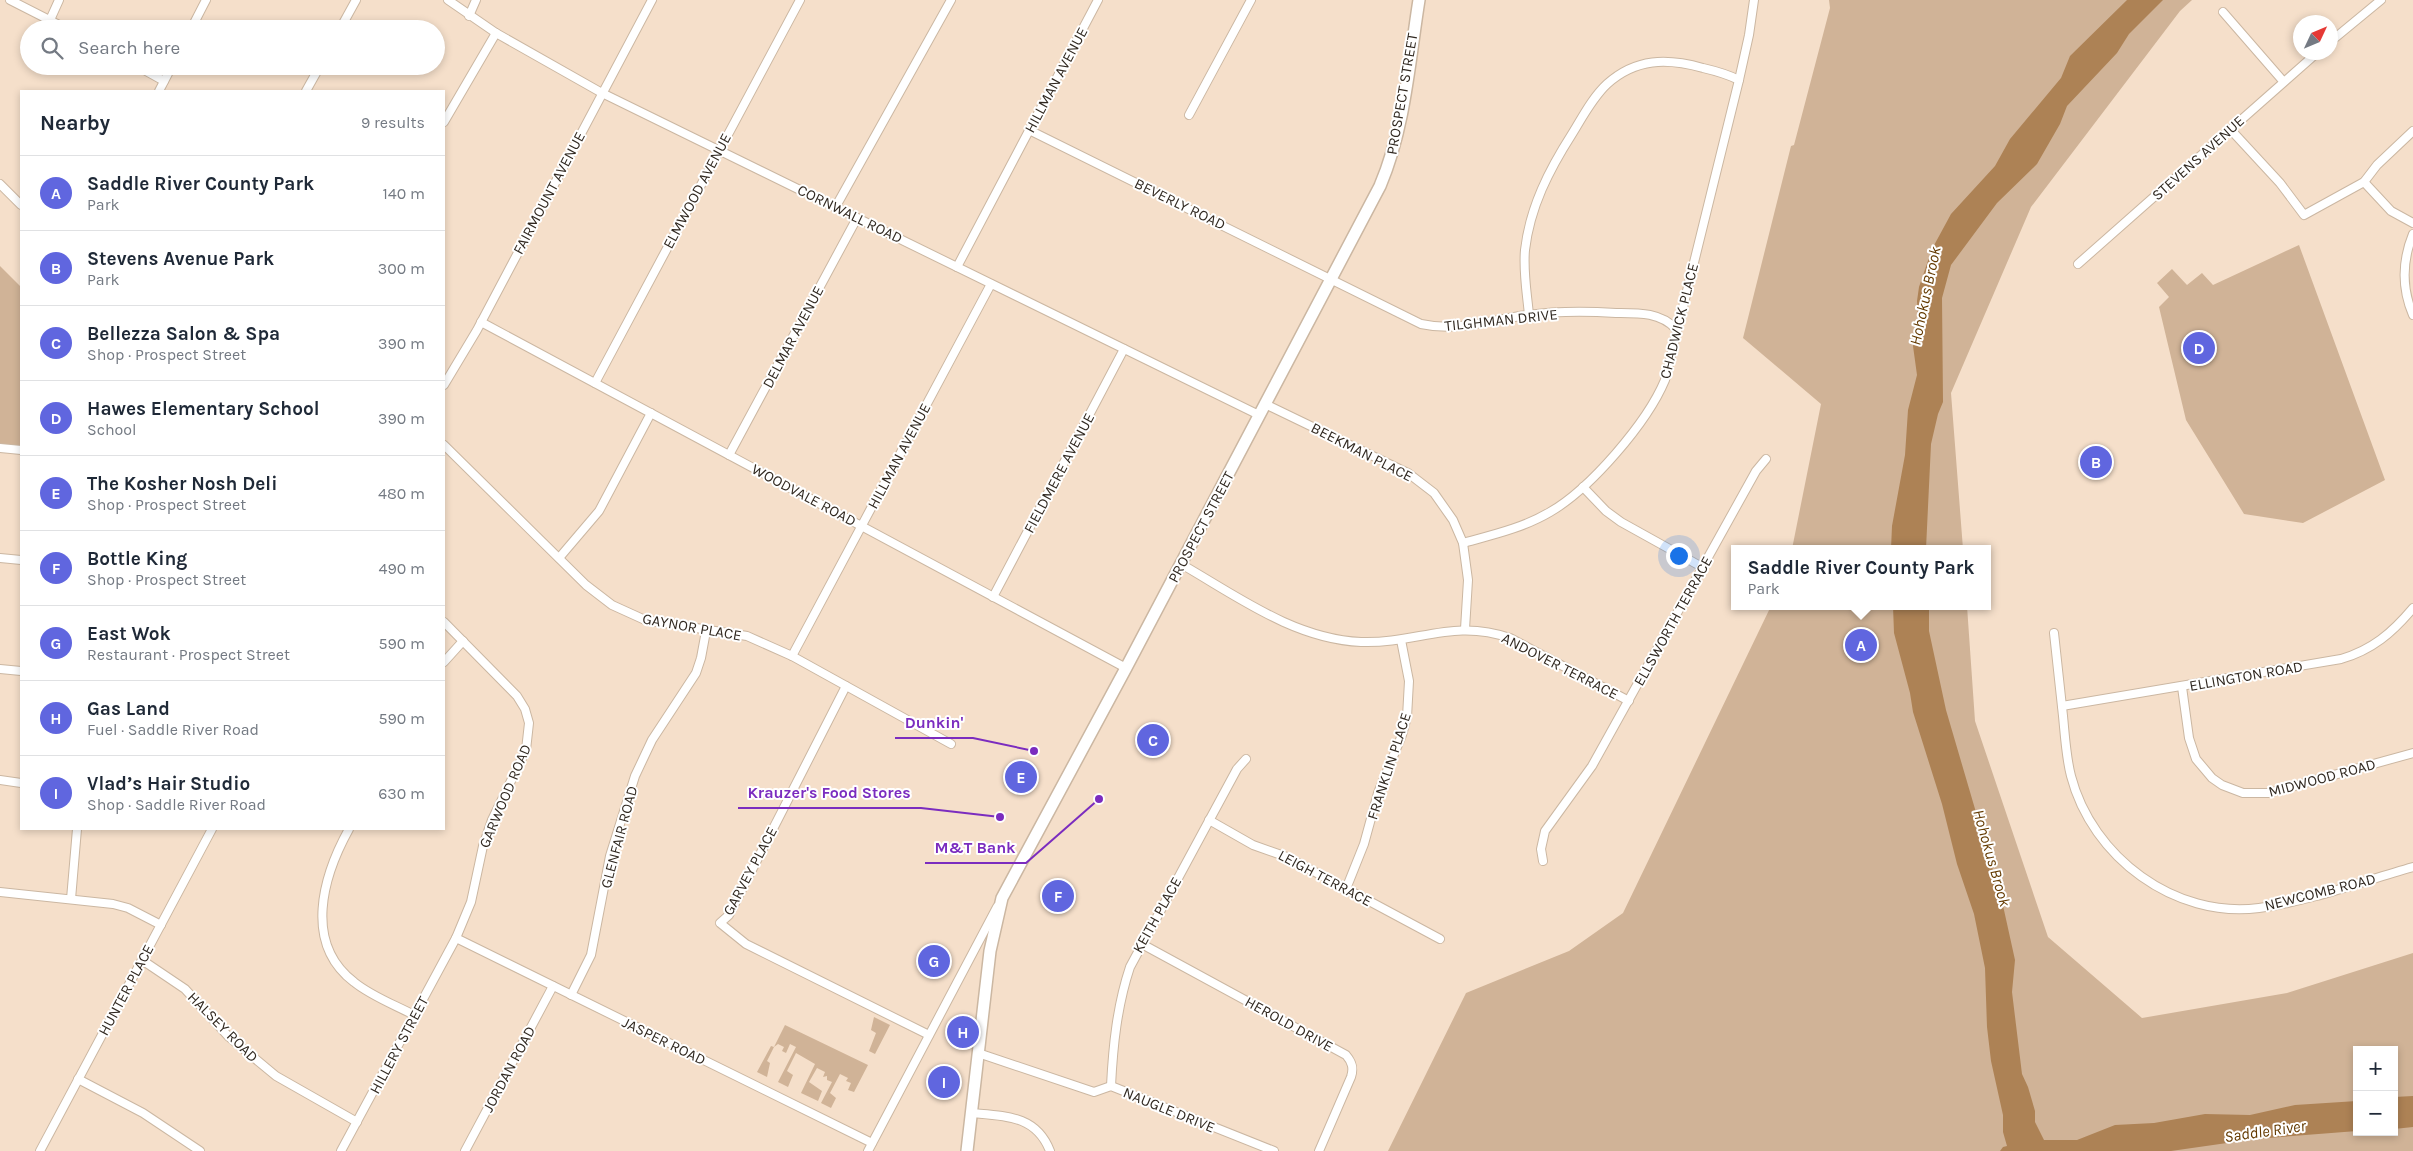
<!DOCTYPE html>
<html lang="en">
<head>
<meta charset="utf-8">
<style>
  body { margin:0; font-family:Karla,sans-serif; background:#f2f2f3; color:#1f2937 }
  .controls { position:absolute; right:15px; bottom:15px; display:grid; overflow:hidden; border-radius:0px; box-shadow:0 2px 8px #0003 }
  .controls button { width:45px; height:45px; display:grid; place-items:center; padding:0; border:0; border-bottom:1px solid #e0e1e3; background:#fff; color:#1f2937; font:25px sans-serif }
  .compass { position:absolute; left:2293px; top:15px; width:45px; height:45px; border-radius:50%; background:#fff; box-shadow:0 2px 8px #0003; rotate:46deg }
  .you { position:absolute; left:1678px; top:555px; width:18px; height:18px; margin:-12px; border:4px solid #fff; border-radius:50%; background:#1a73e8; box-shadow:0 0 0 8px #1a73e833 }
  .badge { display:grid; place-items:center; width:32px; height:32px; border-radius:50%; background:#6066df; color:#fff; font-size:16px; font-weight:700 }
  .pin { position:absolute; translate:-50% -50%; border:2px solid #fff; box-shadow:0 1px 5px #0006 }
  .popup { position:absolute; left:1731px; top:545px; width:260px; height:65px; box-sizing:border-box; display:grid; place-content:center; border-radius:0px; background:#fff; filter:drop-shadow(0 1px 4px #0005); font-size:16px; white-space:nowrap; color:#747a83 }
  .popup b { font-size:19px; color:#1f2937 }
  .popup::after { content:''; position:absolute; left:50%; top:100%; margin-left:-10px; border:10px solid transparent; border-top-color:#fff }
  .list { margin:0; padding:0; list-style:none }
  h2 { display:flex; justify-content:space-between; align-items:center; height:65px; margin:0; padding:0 20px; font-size:21px }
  h2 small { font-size:16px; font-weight:400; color:#747a83 }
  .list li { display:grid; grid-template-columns:32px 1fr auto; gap:15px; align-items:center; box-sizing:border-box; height:75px; padding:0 20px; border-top:1px solid #e0e1e3 }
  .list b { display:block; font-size:19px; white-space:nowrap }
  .list p { margin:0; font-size:16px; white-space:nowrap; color:#747a83 }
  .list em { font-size:16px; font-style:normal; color:#747a83 }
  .icon { flex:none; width:28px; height:28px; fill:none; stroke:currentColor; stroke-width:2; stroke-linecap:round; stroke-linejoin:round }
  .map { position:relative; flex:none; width:2413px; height:1151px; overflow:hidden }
  .search { position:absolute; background:#fff; box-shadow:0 2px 8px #0003; left:20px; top:20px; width:425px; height:55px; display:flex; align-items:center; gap:12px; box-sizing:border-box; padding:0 18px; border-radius:28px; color:#747a83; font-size:19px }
  .panel { position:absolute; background:#fff; box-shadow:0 2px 8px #0003; left:20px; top:90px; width:425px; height:740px; border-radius:0px }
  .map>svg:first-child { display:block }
  .green { fill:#d0b397; fill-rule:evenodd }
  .water { fill:#ad8255 }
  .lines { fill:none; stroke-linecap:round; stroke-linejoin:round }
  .minor-casing { stroke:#cbb7a2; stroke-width:10 }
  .secondary-casing { stroke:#cbb7a2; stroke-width:14 }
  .minor { stroke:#fff; stroke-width:8 }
  .secondary { stroke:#fff; stroke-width:11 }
  .labels { text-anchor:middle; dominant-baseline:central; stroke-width:4; stroke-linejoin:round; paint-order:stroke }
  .street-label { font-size:15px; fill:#312921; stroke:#fff }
  .water-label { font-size:16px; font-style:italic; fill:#643a00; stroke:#fff }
  .leader { fill:none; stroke:#7b2cbf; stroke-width:2 }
  .callout-dot { fill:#7b2cbf; stroke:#fff; stroke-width:2 }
  .callout-label { font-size:16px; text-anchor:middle; font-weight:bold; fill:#7b2cbf; stroke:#fff; stroke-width:4; stroke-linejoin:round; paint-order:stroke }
</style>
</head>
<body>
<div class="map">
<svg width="2413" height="1151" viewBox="0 0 2413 1151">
  <rect width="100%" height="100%" fill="#f5dfca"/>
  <g class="green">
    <polygon points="1829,0 2192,0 2180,11 2031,207 1951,393 1963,549 1792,549 1821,404 1743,338 1791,146 1794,145 1830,8"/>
    <polygon points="2299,245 2385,480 2303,523 2244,514 2186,420 2159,307 2169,297 2157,283 2172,269 2187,285 2202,273 2213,285"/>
    <polygon points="0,266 21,287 21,450 0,448"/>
    <path d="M 1771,606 L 1967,606 L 1975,721 L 2048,937 L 2142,1018 L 2287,993 L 2413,953 L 2413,1151 L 1388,1151 L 1466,993 L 1569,951 L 1623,913 ZM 2357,1050 L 2394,1050 L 2394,1132 L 2357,1132 Z"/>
    <polygon points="874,1017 890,1025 875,1054 869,1051 876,1033 871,1030"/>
    <polygon points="785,1025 868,1065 854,1092 848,1090 851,1083 846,1081 848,1078 840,1074 830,1093 836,1098 831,1108 821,1103 832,1082 827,1080 827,1076 823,1077 825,1072 817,1068 809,1082 822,1091 818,1101 801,1093 815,1064 796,1053 787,1071 793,1075 788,1087 778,1082 796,1047 790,1044 786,1053 782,1051 784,1047 778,1044 774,1047 767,1061 770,1063 767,1077 757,1072 771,1046 774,1047"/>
  </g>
  <g class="water">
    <polygon points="2127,0 2163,0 2129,34 2117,53 2067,106 2060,124 2037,164 1997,203 1951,265 1942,298 1943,402 1938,414 1931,444 1926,549 1891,549 1892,526 1905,455 1908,410 1917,375 1913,346 1918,327 1917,301 1919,287 1932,249 1951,214 1995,166 2010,139 2061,78 2070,56"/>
    <polygon points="1893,606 1929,606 1929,631 1946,710 2002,901 2015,960 2012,992 2022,1074 2028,1087 2035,1111 2035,1122 2044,1140 2077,1140 2115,1125 2154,1123 2205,1114 2250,1115 2295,1105 2357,1101 2357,1131 2255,1139 2171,1151 2000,1151 2003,1147 2007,1146 2003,1132 2003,1115 1991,1061 1987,1027 1985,968 1974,914 1957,864 1942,804 1913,712 1910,693 1894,633"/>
    <polygon points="2413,1096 2413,1127 2394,1129 2394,1097"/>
  </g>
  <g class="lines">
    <defs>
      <g id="minor">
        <polyline points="10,0 67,29"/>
        <polyline points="448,0 496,33 602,93 1259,415"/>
        <polyline points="2223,12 2283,81"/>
        <polyline points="469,16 476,0"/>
        <polyline points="50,20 59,0"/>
        <polyline points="191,29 206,0"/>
        <polyline points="340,29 356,0"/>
        <polyline points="2330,42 2381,0"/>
        <polyline points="137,66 164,81"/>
        <polyline points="159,91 172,66"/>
        <polyline points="306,91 320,66"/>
        <polyline points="1189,115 1251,0"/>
        <polyline points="444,122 496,33"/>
        <path d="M 1029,130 L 1421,324 C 1458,332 1490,320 1527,315 C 1556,311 1587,311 1616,313 C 1638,313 1660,312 1676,329"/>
        <polyline points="2231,130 2280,183 2304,215 2364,182 2377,165 2413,131"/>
        <polyline points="2364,182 2391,211 2413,223"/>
        <polyline points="0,184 21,205"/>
        <polyline points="835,208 951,0"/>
        <path d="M 2413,234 C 2402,261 2402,289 2413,315"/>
        <polyline points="2078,264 2318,52"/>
        <polyline points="957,267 1098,0"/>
        <path d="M 1529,315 C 1527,293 1523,272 1525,250 C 1530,207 1549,170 1572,134 C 1582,118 1592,98 1607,84 C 1636,58 1667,58 1703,68 C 1716,71 1727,74 1739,80"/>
        <polyline points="481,322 1126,668"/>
        <polyline points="595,383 800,0"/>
        <polyline points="444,385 477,330 652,0"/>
        <polyline points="1265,404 1408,473 1434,493 1453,520 1463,543 1468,580 1465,629"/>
        <polyline points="444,445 586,585 612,605 645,620 747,636 792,656 951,744"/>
        <polyline points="0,448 21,450"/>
        <polyline points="729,455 857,218"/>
        <polyline points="1583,487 1606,511 1621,522 1702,567"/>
        <path d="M 1463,543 C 1492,535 1523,528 1550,512 C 1590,489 1647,423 1665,380 L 1739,80 L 1749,35 L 1754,0"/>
        <polyline points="0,558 21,560"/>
        <polyline points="559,558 599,511 651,413"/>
        <path d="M 1181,564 C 1237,596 1294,639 1361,642 C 1417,644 1453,618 1510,638 L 1629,701"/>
        <polyline points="993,597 1124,349"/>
        <path d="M 2054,633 C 2057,661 2060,688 2063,716 C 2065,736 2066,757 2071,776 C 2092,857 2175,919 2259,908 C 2311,901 2363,881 2413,867"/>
        <polyline points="792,656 991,284"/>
        <polyline points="444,662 463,641"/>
        <polyline points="0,669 21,671"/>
        <polyline points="846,686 729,915 720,923 746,944 929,1035"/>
        <polyline points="2182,687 2189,738 2196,759 2212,778 2222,785 2243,793 2269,793 2413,753"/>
        <path d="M 2062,706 L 2341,659 C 2372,650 2392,633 2413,608"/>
        <polyline points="0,780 21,783"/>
        <polyline points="1209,820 1253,845 1287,857 1440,939"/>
        <path d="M 349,829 C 323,876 303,943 354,982 C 371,996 395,1005 414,1015"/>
        <polyline points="1543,861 1541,849 1545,831 1592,766 1756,471 1766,459"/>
        <polyline points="1346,889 1364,844 1378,793 1402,735 1407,717 1409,681 1401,640"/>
        <polyline points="0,892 113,904 128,908 161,925"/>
        <polyline points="71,899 77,829"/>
        <polyline points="456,938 872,1143"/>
        <path d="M 1140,943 L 1346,1055 C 1352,1062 1354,1068 1351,1077 L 1319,1151"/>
        <polyline points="142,960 185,989 229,1037 276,1076 357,1122"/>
        <polyline points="571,995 591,955 610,856 635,776 652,740 696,673 701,658 706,631"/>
        <polyline points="978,1053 1094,1092 1111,1086 1274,1151"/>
        <polyline points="78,1079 143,1113 200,1151"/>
        <path d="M 1111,1086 C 1113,1046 1117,1006 1130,967 L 1237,769 L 1246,759"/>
        <path d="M 971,1113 C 1005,1116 1036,1115 1050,1151"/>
        <polyline points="40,1151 212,829"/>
        <polyline points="341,1151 456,938 471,902 483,846 492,820 526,750 529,723 525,709 517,696 444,622"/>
        <polyline points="465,1151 553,986"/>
        <polyline points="868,1151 997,907"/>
      </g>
      <path id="secondary" d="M 967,1151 L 990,951 L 1002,898 L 1126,668 L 1380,186 C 1405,127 1409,63 1419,0"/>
    </defs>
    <use href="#minor" class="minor-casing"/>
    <use href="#secondary" class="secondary-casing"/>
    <use href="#minor" class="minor"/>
    <use href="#secondary" class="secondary"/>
  </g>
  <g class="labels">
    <g class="street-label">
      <text transform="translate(1056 80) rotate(-62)">HILLMAN AVENUE</text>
      <text transform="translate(1402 94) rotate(-80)">PROSPECT STREET</text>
      <text transform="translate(2198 158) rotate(-42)">STEVENS AVENUE</text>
      <text transform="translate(697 191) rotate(-62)">ELMWOOD AVENUE</text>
      <text transform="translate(549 193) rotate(-62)">FAIRMOUNT AVENUE</text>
      <text transform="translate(1180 204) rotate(26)">BEVERLY ROAD</text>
      <text transform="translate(850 214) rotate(26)">CORNWALL ROAD</text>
      <text transform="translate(1501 320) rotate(-6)">TILGHMAN DRIVE</text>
      <text transform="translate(1679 321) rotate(-76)">CHADWICK PLACE</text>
      <text transform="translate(793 337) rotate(-62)">DELMAR AVENUE</text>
      <text transform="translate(1362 452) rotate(27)">BEEKMAN PLACE</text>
      <text transform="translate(899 456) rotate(-62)">HILLMAN AVENUE</text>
      <text transform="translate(1059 473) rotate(-62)">FIELDMERE AVENUE</text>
      <text transform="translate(804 495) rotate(28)">WOODVALE ROAD</text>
      <text transform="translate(1201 527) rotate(-62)">PROSPECT STREET</text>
      <text transform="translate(1673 621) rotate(-61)">ELLSWORTH TERRACE</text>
      <text transform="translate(692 627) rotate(10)">GAYNOR PLACE</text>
      <text transform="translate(1560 666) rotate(27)">ANDOVER TERRACE</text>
      <text transform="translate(2246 676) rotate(-10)">ELLINGTON ROAD</text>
      <text transform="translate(1389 766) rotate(-72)">FRANKLIN PLACE</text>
      <text transform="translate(2322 778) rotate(-15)">MIDWOOD ROAD</text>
      <text transform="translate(505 796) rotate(-67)">GARWOOD ROAD</text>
      <text transform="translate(619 837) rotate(-75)">GLENFAIR ROAD</text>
      <text transform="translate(750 871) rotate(-62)">GARVEY PLACE</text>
      <text transform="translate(1325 878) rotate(28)">LEIGH TERRACE</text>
      <text transform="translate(2320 892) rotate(-14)">NEWCOMB ROAD</text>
      <text transform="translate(1157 915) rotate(-61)">KEITH PLACE</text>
      <text transform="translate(126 990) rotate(-62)">HUNTER PLACE</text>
      <text transform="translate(1289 1024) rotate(29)">HEROLD DRIVE</text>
      <text transform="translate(223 1027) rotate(45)">HALSEY ROAD</text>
      <text transform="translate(664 1041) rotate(26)">JASPER ROAD</text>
      <text transform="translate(399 1045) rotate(-62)">HILLERY STREET</text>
      <text transform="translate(509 1069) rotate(-62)">JORDAN ROAD</text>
      <text transform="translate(1169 1110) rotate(22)">NAUGLE DRIVE</text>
    </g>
    <g class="water-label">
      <text transform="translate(1925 296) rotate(-78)">Hohokus Brook</text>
      <text transform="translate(1992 858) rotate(74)">Hohokus Brook</text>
      <text transform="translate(2265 1131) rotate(-8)">Saddle River</text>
    </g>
  </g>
  <path class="leader" d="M1034 751L973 738H895M1000 817L921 808H738M1099 799L1026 863H925"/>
  <g class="callout-dot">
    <circle cx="1034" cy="751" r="5"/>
    <circle cx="1000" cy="817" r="5"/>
    <circle cx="1099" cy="799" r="5"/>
  </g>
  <g class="callout-label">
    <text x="934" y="728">Dunkin'</text>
    <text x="829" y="798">Krauzer's Food Stores</text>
    <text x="975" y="853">M&amp;T Bank</text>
  </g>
</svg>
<div class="controls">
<button>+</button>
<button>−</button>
</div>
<svg class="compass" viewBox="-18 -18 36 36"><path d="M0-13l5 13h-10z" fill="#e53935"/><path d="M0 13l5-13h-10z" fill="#747a83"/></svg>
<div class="you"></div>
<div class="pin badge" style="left:1861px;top:645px">A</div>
<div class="popup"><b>Saddle River County Park</b>Park</div>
<div class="pin badge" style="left:2096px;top:462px">B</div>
<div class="pin badge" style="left:1153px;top:740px">C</div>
<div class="pin badge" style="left:2199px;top:348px">D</div>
<div class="pin badge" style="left:1021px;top:777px">E</div>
<div class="pin badge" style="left:1058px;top:896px">F</div>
<div class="pin badge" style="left:934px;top:961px">G</div>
<div class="pin badge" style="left:963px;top:1032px">H</div>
<div class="pin badge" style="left:944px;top:1082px">I</div>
<div class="search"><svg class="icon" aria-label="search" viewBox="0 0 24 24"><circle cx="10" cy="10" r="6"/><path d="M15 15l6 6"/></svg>Search here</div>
<section class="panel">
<h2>Nearby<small>9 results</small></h2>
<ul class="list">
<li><span class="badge">A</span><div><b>Saddle River County Park</b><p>Park</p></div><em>140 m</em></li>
<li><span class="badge">B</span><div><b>Stevens Avenue Park</b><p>Park</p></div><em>300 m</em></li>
<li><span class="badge">C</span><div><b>Bellezza Salon &amp; Spa</b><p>Shop · Prospect Street</p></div><em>390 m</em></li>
<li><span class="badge">D</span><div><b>Hawes Elementary School</b><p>School</p></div><em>390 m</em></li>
<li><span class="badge">E</span><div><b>The Kosher Nosh Deli</b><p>Shop · Prospect Street</p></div><em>480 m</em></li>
<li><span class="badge">F</span><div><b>Bottle King</b><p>Shop · Prospect Street</p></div><em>490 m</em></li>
<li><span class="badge">G</span><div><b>East Wok</b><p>Restaurant · Prospect Street</p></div><em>590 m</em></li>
<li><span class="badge">H</span><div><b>Gas Land</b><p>Fuel · Saddle River Road</p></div><em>590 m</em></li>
<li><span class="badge">I</span><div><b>Vlad’s Hair Studio</b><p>Shop · Saddle River Road</p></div><em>630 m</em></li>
</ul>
</section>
</div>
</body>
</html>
